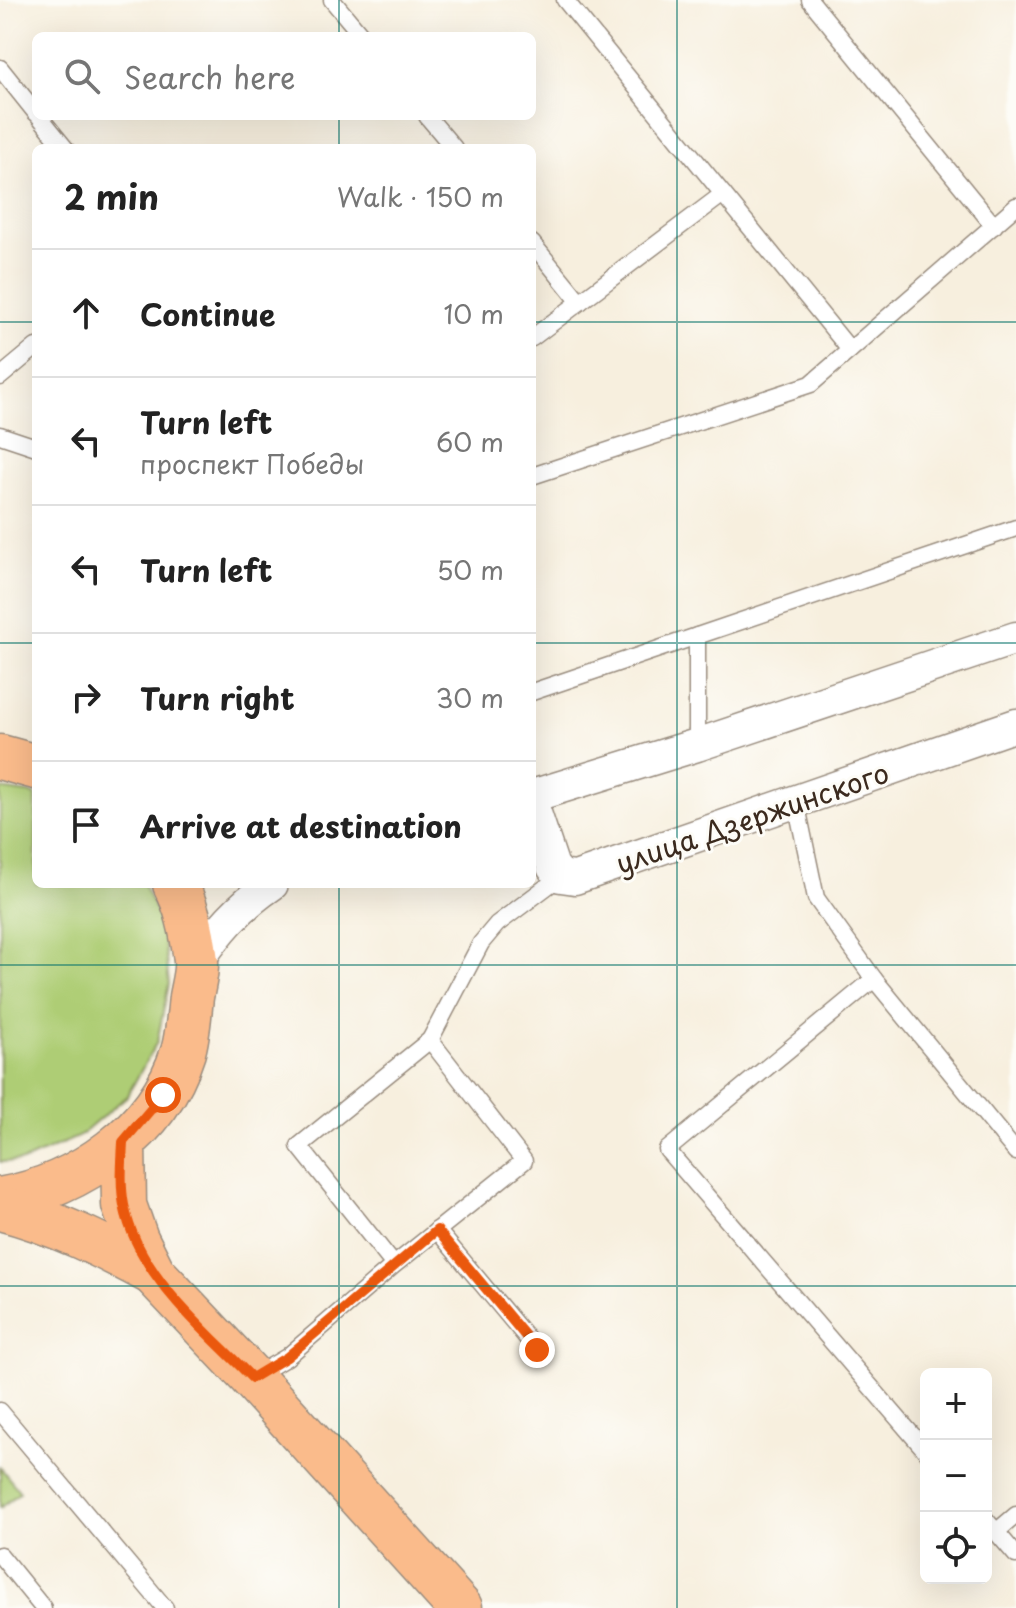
<!DOCTYPE html>
<html lang="en">
<head>
<meta charset="utf-8">
<style>
  body { margin:0; font-family:"Playpen Sans",sans-serif; background:#f2f2f2; color:#222 }
  .controls { position:absolute; right:24px; bottom:24px; display:grid; overflow:hidden; border-radius:12px; box-shadow:0 8px 32px #0002 }
  .controls button { width:72px; height:72px; display:grid; place-items:center; padding:0; border:0; border-bottom:2px solid #e0e0e0; background:#fff; color:#222; font:40px sans-serif }
  .stop { position:absolute; width:24px; height:24px; margin:-18px; border:6px solid #ea580c; border-radius:50%; background:#fff }
  .stop.end { background:#ea580c; border-color:#fff; box-shadow:0 2px 8px #0008 }
  .list { margin:0; padding:0; list-style:none }
  h2 { display:flex; justify-content:space-between; align-items:center; height:104px; margin:0; padding:0 32px; font-size:34px }
  h2 small { font-size:26px; font-weight:400; color:#767676 }
  .list li { display:grid; grid-template-columns:52px 1fr auto; gap:24px; align-items:center; box-sizing:border-box; height:128px; padding:0 32px; border-top:2px solid #e0e0e0 }
  .list b { display:block; font-size:30px; white-space:nowrap }
  .list p { margin:0; font-size:26px; white-space:nowrap; color:#767676 }
  .list em { font-size:26px; font-style:normal; color:#767676 }
  .icon { flex:none; width:44px; height:44px; fill:none; stroke:currentColor; stroke-width:2; stroke-linecap:round; stroke-linejoin:round }
  .map { position:relative; flex:none; width:1016px; height:1608px; overflow:hidden }
  .search { position:absolute; background:#fff; box-shadow:0 8px 32px #0002; left:32px; top:32px; width:504px; height:88px; display:flex; align-items:center; gap:20px; box-sizing:border-box; padding:0 28px; border-radius:12px; color:#767676; font-size:30px }
  .panel { position:absolute; background:#fff; box-shadow:0 8px 32px #0002; left:32px; top:144px; width:504px; height:744px; border-radius:12px }
  .map>svg:first-child { display:block }
  .green { fill:#aecd74; stroke:#747c49; stroke-width:2 }
  .lines { fill:none; stroke-linecap:round; stroke-linejoin:round }
  .service-casing { stroke:#998c7e; stroke-width:19 }
  .minor-casing { stroke:#998c7e; stroke-width:35 }
  .primary-casing { stroke:#998c7e; stroke-width:47 }
  .service { stroke:#fff; stroke-width:16 }
  .minor { stroke:#fff; stroke-width:32 }
  .primary { stroke:#fabb8b; stroke-width:44 }
  .route { stroke:#ea580c; stroke-width:10 }
  .grid { fill:none; stroke:#0f766e; stroke-width:2; stroke-opacity:0.55 }
  .labels { text-anchor:middle; dominant-baseline:central; stroke-width:6; stroke-linejoin:round; paint-order:stroke }
  .street-label { font-size:28px; fill:#3b2a1e; stroke:#fdfcf7 }
</style>
</head>
<body>
<div class="map">
<svg width="1016" height="1608" viewBox="0 0 1016 1608">
  <rect width="100%" height="100%" fill="#fdfcf7"/>
  <filter id="ink" filterUnits="userSpaceOnUse"><feTurbulence type="fractalNoise" baseFrequency=".0125" numOctaves="2"/><feDisplacementMap in="SourceGraphic" scale="16" xChannelSelector="R" yChannelSelector="G"/><feConvolveMatrix kernelMatrix="1 2 1 2 8 2 1 2 1" color-interpolation-filters="sRGB"/></filter>
  <filter id="wash" filterUnits="userSpaceOnUse"><feTurbulence type="fractalNoise" baseFrequency=".006" numOctaves="4" result="noise"/><feDisplacementMap in="SourceGraphic" scale="32" xChannelSelector="R" yChannelSelector="G"/><feGaussianBlur stdDeviation="1.8" result="paint"/><feColorMatrix in="noise" values="0 0 0 0 0 0 0 0 0 0 0 0 0 0 0 0 0 1.4 0 .05"/><feComposite in="paint" operator="in"/></filter>
  <g filter="url(#wash)">
    <rect width="100%" height="100%" fill="#f7efde"/>
    <g class="green">
      <polygon points="0,789 29,793 36,796 36,884 143,884 162,924 169,984 157,1042 127,1096 80,1136 24,1161 0,1162"/>
      <polygon points="0,1467 20,1492 0,1508"/>
    </g>
  </g>
  <g filter="url(#ink)">
    <g class="lines">
      <defs>
        <g id="service">
          <polyline points="332,0 362,36"/>
          <polyline points="810,0 994,226"/>
          <polyline points="0,68 36,113"/>
          <polyline points="39,116 65,148"/>
          <polyline points="427,116 454,148"/>
          <polyline points="723,194 850,350"/>
          <polyline points="532,243 580,302"/>
          <polyline points="532,338 723,194 565,0"/>
          <polyline points="0,377 36,347"/>
          <polyline points="0,435 36,447"/>
          <polyline points="532,476 811,384 1016,206"/>
          <polyline points="532,692 697,636"/>
          <polyline points="697,745 697,636 1016,528"/>
          <polyline points="796,802 816,898 874,979"/>
          <polyline points="430,1040 481,943 497,924 561,876"/>
          <polyline points="437,1230 537,1350"/>
          <polyline points="253,1377 287,1357 394,1265 524,1161 430,1040 299,1146 394,1265"/>
          <polyline points="0,1411 165,1608"/>
          <polyline points="926,1451 667,1150 874,979 1016,1152"/>
          <polyline points="986,1520 1016,1555"/>
          <polyline points="996,1532 1016,1515"/>
          <polyline points="0,1555 43,1608"/>
        </g>
        <g id="minor">
          <polyline points="532,796 697,745 1016,638"/>
          <polyline points="532,804 553,867 561,876 575,878 1016,725"/>
          <path d="M 196,963 C 219,930 238,907 272,884"/>
        </g>
        <g id="primary">
          <polyline points="0,757 36,767"/>
          <polyline points="123,1142 124,1205 136,1239 153,1273 252,1378 460,1608"/>
          <path d="M 0,1200 C 79,1186 158,1132 183,1052 C 188,1035 189,1015 191,997 C 193,986 197,972 196,961 C 193,936 187,905 175,884"/>
          <path d="M 0,1208 C 55,1222 103,1246 153,1273"/>
        </g>
      </defs>
      <use href="#service" class="service-casing"/>
      <use href="#minor" class="minor-casing"/>
      <use href="#primary" class="primary-casing"/>
      <use href="#service" class="service"/>
      <use href="#minor" class="minor"/>
      <use href="#primary" class="primary"/>
    </g>
  </g>
  <g class="lines" filter="url(#ink)">
    <path class="route" d="M 163,1095 L 123,1142 C 122,1163 120,1184 124,1205 C 138,1277 204,1328 252,1378 L 287,1357 L 437,1230 L 537,1350"/>
  </g>
  <path class="grid" d="M 339,0 L 339,36M 677,0 L 677,1608M 339,116 L 339,148M 0,322 L 36,322M 532,322 L 1016,322M 0,643 L 36,643M 532,643 L 1016,643M 339,884 L 339,1608M 0,965 L 1016,965M 0,1286 L 1016,1286"/>
  <g class="labels">
    <g class="street-label">
      <text transform="translate(752 817) rotate(-19)">улица Дзержинского</text>
    </g>
  </g>
</svg>
<div class="controls">
<button>+</button>
<button>−</button>
<button><svg class="icon" aria-label="locate" viewBox="0 0 24 24"><circle cx="12" cy="12" r="6"/><path d="M12 2v4M12 18v4M2 12h4M18 12h4"/></svg></button>
</div>
<div class="stop" style="left:163px;top:1095px"></div>
<div class="stop end" style="left:537px;top:1350px"></div>
<div class="search"><svg class="icon" aria-label="search" viewBox="0 0 24 24"><circle cx="10" cy="10" r="6"/><path d="M15 15l6 6"/></svg>Search here</div>
<section class="panel">
<h2>2 min<small>Walk · 150 m</small></h2>
<ul class="list">
<li><svg class="icon" aria-label="ahead" viewBox="0 0 24 24"><path d="M12 20V5M6 11l6-6 6 6"/></svg><div><b>Continue</b></div><em>10 m</em></li>
<li><svg class="icon" aria-label="left" viewBox="0 0 24 24"><path d="M17 20v-9H6M10 6l-5 5 5 5"/></svg><div><b>Turn left</b><p>проспект Победы</p></div><em>60 m</em></li>
<li><svg class="icon" aria-label="left" viewBox="0 0 24 24"><path d="M17 20v-9H6M10 6l-5 5 5 5"/></svg><div><b>Turn left</b></div><em>50 m</em></li>
<li><svg class="icon" aria-label="right" viewBox="0 0 24 24"><path d="M7 20v-9h11M14 6l5 5-5 5"/></svg><div><b>Turn right</b></div><em>30 m</em></li>
<li><svg class="icon" aria-label="arrive" viewBox="0 0 24 24"><path d="M6 21V4h12l-3 4 3 4H6"/></svg><div><b>Arrive at destination</b></div></li>
</ul>
</section>
</div>
</body>
</html>
